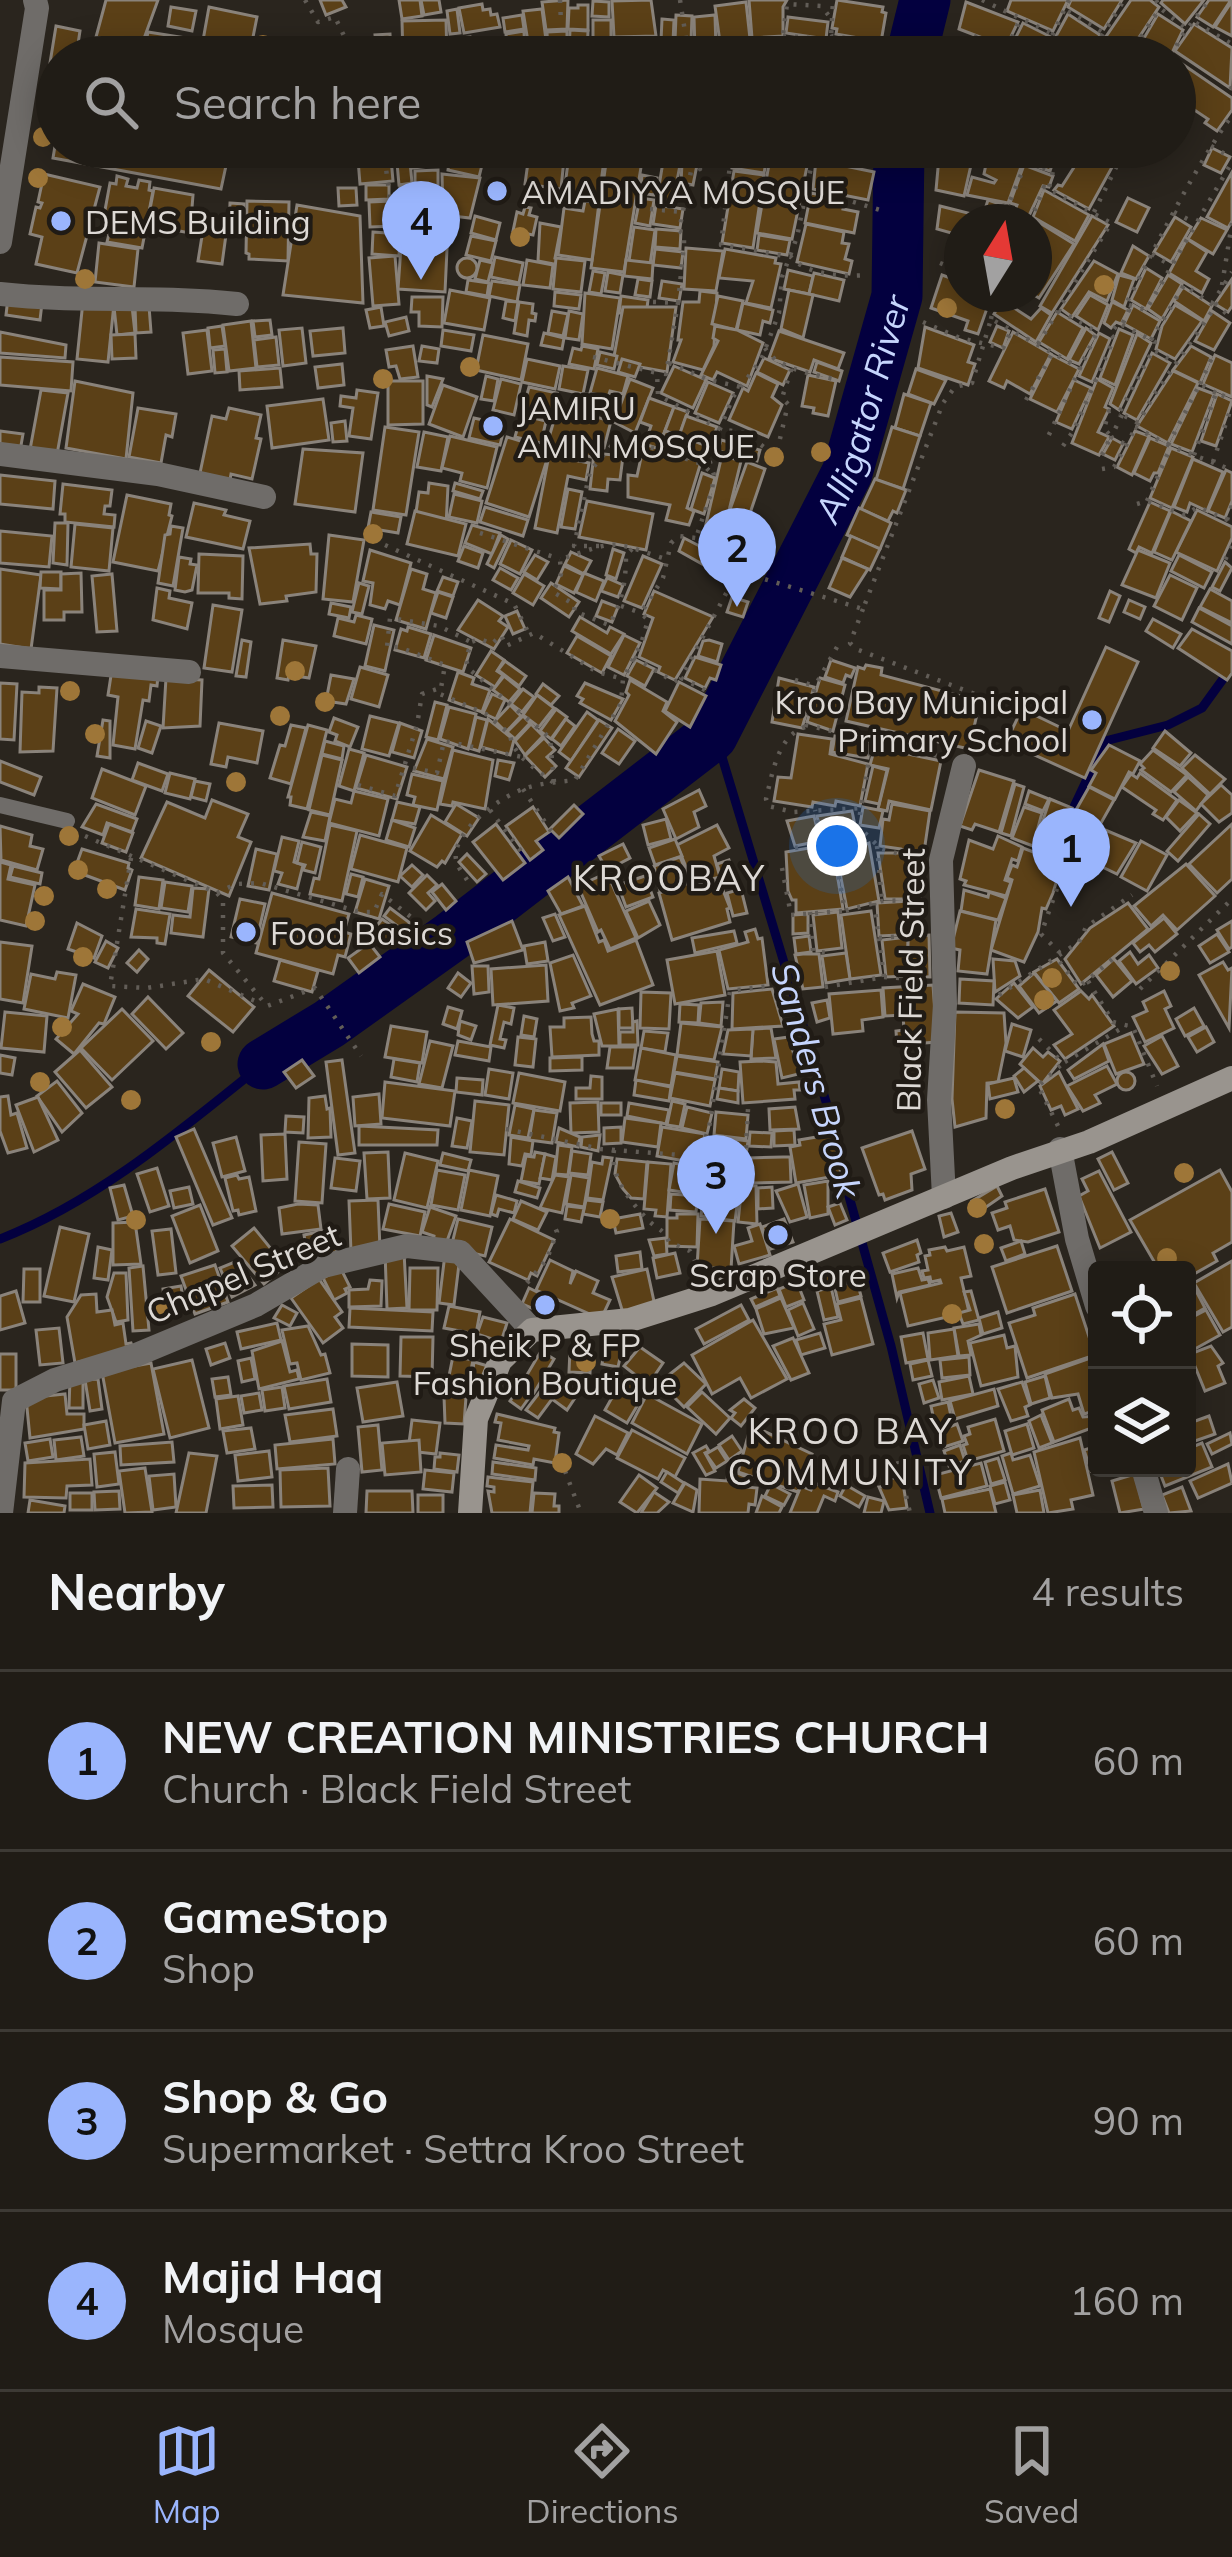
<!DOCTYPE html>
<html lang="en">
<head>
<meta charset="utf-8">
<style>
  body { margin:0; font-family:Mulish,sans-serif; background:#2d2923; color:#f1f3f6 }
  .controls { position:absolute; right:36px; bottom:36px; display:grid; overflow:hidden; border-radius:12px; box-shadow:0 6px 30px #0003 }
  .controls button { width:108px; height:108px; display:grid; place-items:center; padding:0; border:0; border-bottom:3px solid #3d3a35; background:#201c16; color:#f1f3f6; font:60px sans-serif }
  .compass { position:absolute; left:944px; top:204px; width:108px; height:108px; border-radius:50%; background:#201c16; box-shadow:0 6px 30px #0003; rotate:11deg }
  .you { position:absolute; left:837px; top:846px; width:42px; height:42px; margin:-30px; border:9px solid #fff; border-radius:50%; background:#1a73e8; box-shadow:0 0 0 18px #1a73e833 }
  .badge { display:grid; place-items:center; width:78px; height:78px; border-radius:50%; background:#9ab5fd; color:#111; font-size:39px; font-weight:700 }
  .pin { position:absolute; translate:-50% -99px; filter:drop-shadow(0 3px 6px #0008) }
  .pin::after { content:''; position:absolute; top:63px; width:42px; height:36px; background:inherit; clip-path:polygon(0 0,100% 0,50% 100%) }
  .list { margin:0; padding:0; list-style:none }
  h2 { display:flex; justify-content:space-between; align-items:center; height:156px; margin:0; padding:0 48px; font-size:51px }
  h2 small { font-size:39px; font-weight:400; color:#a2a1a1 }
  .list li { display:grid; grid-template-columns:78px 1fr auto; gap:36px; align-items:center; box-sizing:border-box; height:180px; padding:0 48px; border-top:3px solid #3d3a35 }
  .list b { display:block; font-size:45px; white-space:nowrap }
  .list p { margin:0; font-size:39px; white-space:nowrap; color:#a2a1a1 }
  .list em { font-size:39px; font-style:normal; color:#a2a1a1 }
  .icon { flex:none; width:66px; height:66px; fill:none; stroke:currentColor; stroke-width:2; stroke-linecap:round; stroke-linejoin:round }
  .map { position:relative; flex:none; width:1232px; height:1513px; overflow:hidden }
  .search { position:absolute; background:#201c16; box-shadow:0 6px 30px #0003; left:36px; right:36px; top:36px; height:132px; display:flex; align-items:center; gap:30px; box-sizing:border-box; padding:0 42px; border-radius:66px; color:#a2a1a1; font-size:45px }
  .sheet { height:876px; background:#201c16 }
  nav { display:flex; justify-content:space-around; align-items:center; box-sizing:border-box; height:168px; border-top:3px solid #3d3a35; background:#201c16; font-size:33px; color:#a2a1a1 }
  nav a { display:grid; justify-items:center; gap:6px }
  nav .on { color:#9ab5fd }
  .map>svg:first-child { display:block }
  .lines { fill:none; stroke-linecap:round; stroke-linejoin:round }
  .stream { stroke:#03003f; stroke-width:9 }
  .river { stroke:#03003f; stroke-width:51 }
  .building { fill:#5b4017; stroke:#8a837b; stroke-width:3 }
  .path { stroke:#625d57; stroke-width:4.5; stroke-dasharray:3 9; stroke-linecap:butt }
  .service { stroke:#6f6c69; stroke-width:16 }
  .minor { stroke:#6f6c69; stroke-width:24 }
  .secondary { stroke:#99948e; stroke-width:24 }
  .tree { fill:#9e7638 }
  .poi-dot { fill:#9ab5fd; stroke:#201b15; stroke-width:4.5 }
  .labels { text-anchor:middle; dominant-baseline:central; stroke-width:9; stroke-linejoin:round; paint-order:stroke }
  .poi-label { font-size:33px; fill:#ddd9d5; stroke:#201b15; text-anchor:start }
  .street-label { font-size:33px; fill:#ddd9d5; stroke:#201b15 }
  .water-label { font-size:36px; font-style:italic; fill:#c6d5fd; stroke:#201b15 }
  .neighbourhood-label { font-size:36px; letter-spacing:3px; fill:#ddd9d5; stroke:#201b15 }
</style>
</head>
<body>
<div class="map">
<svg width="1232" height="1513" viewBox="0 0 1232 1513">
  <rect width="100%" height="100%" fill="#2a251e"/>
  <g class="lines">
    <g class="stream">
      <polyline points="636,166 641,147"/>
      <polyline points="755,653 719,747 833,1125 836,1150 891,1346 930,1513"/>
      <polyline points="1073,809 1105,741 1168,725 1202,708 1223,679"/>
      <path d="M 0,1239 C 98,1201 182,1129 263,1064"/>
    </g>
    <g class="river">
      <polyline points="911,57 925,0"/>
      <path id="s1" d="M 263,1064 L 329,1024 L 451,937 L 712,736 L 847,473 L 897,296 L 899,147"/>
    </g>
  </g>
  <g class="building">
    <polygon points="106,0 158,0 142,44 96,37"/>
    <polygon points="320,0 342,0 346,7 326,15"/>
    <polygon points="399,0 420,0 422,16 402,19"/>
    <polygon points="421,0 439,0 441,12 424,15"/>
    <polygon points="568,0 567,29 546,30 542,2"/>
    <polygon points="651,0 656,36 614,37 612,1"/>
    <polygon points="749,0 787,0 783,7 783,36 752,38"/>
    <polygon points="837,0 883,7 882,12 886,13 881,42 836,34 837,29 832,28"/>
    <polygon points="1011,0 1068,0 1053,31 1007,11"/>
    <polygon points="1071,0 1122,0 1104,29 1068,7"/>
    <polygon points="1131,0 1150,0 1159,7 1126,57 1092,57"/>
    <polygon points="1163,0 1204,0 1185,24 1161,3"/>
    <polygon points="1209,0 1231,0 1213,27 1197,17"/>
    <polygon points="593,1 609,2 609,17 592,16"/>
    <polygon points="1232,1 1232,36 1215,27"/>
    <polygon points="746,2 752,57 722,57 715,6"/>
    <polygon points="966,2 1018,22 1006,47 959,29"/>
    <polygon points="482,4 483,10 490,9 491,15 497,14 500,27 464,33 459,8"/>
    <polygon points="578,5 588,5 588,30 568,29 569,8 578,8"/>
    <polygon points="171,7 196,11 192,31 168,26"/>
    <polygon points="209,7 257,17 249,57 200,57"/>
    <polygon points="457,9 460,33 450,34 447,11"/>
    <polygon points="542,9 546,40 528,42 523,11"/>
    <polygon points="1068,14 1100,35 1087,56 1055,38"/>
    <polygon points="1158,14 1183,30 1170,57 1133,57"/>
    <polygon points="522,15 524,29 505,32 503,18"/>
    <polygon points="676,15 692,16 691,42 675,41"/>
    <polygon points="715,15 716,50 695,51 694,17"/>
    <polygon points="788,17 828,22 826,39 786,33"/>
    <polygon points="662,19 674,20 673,42 661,41"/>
    <polygon points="446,20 447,57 403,57 402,21"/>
    <rect x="593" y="20" width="18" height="37"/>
    <polygon points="1023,23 1051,37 1039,57 1006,57"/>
    <polygon points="1194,24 1232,48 1230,88 1175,51"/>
    <polygon points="56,26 80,31 76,57 57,57 57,65 50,63"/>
    <polygon points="570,30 588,31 587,54 569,53"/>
    <polygon points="524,31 525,57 507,57 506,34"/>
    <polygon points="567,31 567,53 548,55 547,32"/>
    <polygon points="148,32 186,38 182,57 143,57"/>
    <polygon points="390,34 391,53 377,54 375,35"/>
    <polygon points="470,37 472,57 453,57 452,39"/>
    <polygon points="614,38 659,40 658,57 615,57"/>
    <polygon points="1056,38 1085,57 1044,57"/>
    <polygon points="478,39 505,40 504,57 477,57"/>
    <polygon points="787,41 807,44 805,57 785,57"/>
    <polygon points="976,41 1005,51 1004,57 963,57 965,52 972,53"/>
    <polygon points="547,42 548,57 528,57 528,43"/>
    <polygon points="809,43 828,46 826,57 807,57"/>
    <polygon points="1175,59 1232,98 1232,110 1217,131 1205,123 1208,119 1175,97"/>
    <polygon points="57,134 57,147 230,147 221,189 53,158"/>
    <polygon points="357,147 390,147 393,181 360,184"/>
    <polygon points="451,147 486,149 479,177 448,170"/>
    <polygon points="529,147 562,147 561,156 529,152"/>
    <polygon points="564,147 603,147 602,158 564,153"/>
    <polygon points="651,147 669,147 666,161 649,158"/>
    <polygon points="670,147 695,147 693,163 668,162"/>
    <polygon points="735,147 769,147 764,173 732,168"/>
    <polygon points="772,147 811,147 792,239 757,233"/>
    <polygon points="820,147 864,147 862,158"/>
    <polygon points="945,147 976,147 972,159 943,153"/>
    <polygon points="1034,147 1058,147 1050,171 1027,163"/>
    <polygon points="1062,147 1083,147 1075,163 1058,157"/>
    <polygon points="1087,147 1122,149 1089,209 1054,190 1058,185 1062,186"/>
    <polygon points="1212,148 1230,157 1221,173 1204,165"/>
    <polygon points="429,149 430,166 413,168 411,150"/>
    <polygon points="989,150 1022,164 1008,203 967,195 972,177 994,183 996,180 984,174"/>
    <polygon points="529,155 564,159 561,189 525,184"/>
    <polygon points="569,155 604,160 599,198 564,193"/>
    <polygon points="607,156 642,161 624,272 591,268"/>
    <polygon points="939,157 971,165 964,196 936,190"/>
    <polygon points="816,160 874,172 868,200 813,189"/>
    <polygon points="410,162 412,183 399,185 397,163"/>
    <polygon points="663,162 680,165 673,202 657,198"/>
    <polygon points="682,163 697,165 693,185 681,183"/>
    <polygon points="1024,165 1053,176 1049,187 1043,186 1026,222 1012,220 1017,205 1010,203"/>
    <polygon points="438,170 438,191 415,192 415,171"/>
    <polygon points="734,171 764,175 753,248 722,243"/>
    <polygon points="1232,172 1232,221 1228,228 1207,217"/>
    <polygon points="44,174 100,187 77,273 36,264 42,237 30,234 36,207 40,208 42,203 38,202"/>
    <polygon points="442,174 480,178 470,218 443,215"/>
    <polygon points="642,175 657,178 654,195 640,193"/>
    <polygon points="117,176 128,179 126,186 137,188 139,180 150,182 149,190 153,191 142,248 107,242 109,234 101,232 110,183 116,184"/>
    <polygon points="366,185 389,185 389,199 366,200"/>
    <polygon points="412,186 415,224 402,224 400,187"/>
    <polygon points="154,188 193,195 190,233 147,225"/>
    <polygon points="338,188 356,188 357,205 339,206"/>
    <polygon points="1044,190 1089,215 1075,241 1033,217"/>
    <polygon points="440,192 442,221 417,222 416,193"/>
    <polygon points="811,193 845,200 843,209 858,212 854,233 805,223"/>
    <polygon points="640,198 654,200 650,226 635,223"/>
    <polygon points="1128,198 1149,208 1137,232 1116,222"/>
    <polygon points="988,200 1012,208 1007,222 981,222"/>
    <polygon points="247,201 289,202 288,261 249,259 249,254 246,253"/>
    <polygon points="393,201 395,226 370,227 369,202"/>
    <polygon points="585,201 599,203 592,260 558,255 564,208 583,211"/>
    <polygon points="230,203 244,204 243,228 229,227"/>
    <polygon points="297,205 360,216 363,303 283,295"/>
    <polygon points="656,205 683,209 680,228 653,224"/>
    <polygon points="940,206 980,216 979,222 962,222 962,236 937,229"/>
    <polygon points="525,207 531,208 529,215 537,217 533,235 513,231 517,212 523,214"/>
    <polygon points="194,215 228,220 222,264 198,261 202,236 191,235"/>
    <polygon points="475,216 500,223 496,240 471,233"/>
    <polygon points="1092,216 1108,225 1052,313 1040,306"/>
    <polygon points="1175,217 1191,227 1171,262 1154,252"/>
    <polygon points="1201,218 1227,230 1213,254 1188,239"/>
    <polygon points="1035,220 1074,244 1039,298 1032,294"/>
    <polygon points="540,223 561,227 555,258 560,259 559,265 538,261"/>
    <polygon points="806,224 844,232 842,243 849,244 845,259 852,261 849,274 797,262"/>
    <polygon points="450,225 451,242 411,245 410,227"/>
    <polygon points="634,227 655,230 650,265 629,261"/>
    <polygon points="656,229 681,231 680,249 655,247"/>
    <polygon points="373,232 400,234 399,256 372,254"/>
    <polygon points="759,235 790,240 787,255 757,250"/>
    <polygon points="471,236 496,241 491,261 466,255"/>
    <polygon points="1187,239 1207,252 1196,271 1209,279 1202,293 1169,273"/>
    <polygon points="99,243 138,249 134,287 95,282"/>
    <polygon points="1133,246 1149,256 1136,279 1121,273"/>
    <polygon points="401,247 447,249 445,292 398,289"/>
    <polygon points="686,248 723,251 716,291 684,289"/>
    <polygon points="655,249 683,252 681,268 653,265"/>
    <polygon points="725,249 776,258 775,263 781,264 771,308 746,303 753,281 719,278"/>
    <polygon points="395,256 399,304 373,306 369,258"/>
    <polygon points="495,257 523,263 519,283 491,277"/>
    <circle cx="467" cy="268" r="10"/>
    <polygon points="556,258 585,261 581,292 553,289"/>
    <polygon points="480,260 493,263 488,282 475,279"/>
    <polygon points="527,260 553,265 550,288 523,285"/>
    <polygon points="626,260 653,263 652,279 624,276"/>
    <polygon points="1094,261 1118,274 1107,301 1089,292 1072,317 1061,309"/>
    <polygon points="1146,268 1162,278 1146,309 1131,300"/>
    <polygon points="788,270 813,276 809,294 784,289"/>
    <polygon points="593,271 605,273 601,294 589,292"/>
    <polygon points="608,272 623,275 620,293 605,291"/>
    <polygon points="814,273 844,280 839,301 809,294"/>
    <polygon points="942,275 962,282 962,294 992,294 978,334 965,330 968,321 931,308"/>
    <polygon points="1119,275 1134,279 1124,307 1112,300"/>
    <polygon points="1168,275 1182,284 1162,319 1148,309"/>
    <polygon points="638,279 652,281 650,297 635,295"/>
    <polygon points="1232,279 1232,306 1228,312 1215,304"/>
    <polygon points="468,280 489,283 487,296 466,292"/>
    <polygon points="492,281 520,285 517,302 489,296"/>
    <polygon points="662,281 682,284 679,301 659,298"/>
    <polygon points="1183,287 1212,306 1204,321 1174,301"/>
    <polygon points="450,290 490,298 484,330 444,323"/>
    <polygon points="789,290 813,295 803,338 781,329"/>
    <polygon points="700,291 717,293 714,346 703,370 673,362 681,340 678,340 683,302 699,302"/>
    <polygon points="555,292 581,295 579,309 554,306"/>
    <polygon points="585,293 620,298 612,349 582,344"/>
    <polygon points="1090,295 1108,305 1098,330 1076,316"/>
    <polygon points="621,296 648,300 646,316 619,313"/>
    <polygon points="718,296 743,301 736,330 712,324"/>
    <polygon points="412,297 443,297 442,327 419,326 419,312 411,312"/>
    <polygon points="8,298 42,303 40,320 6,315"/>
    <polygon points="1002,300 1031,319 1041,308 1051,315 1036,342 994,314"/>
    <polygon points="83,301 114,304 108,362 77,359"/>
    <polygon points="506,301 518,302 515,321 503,318"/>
    <polygon points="519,302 533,304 532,313 536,314 535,321 529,320 527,336 514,333"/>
    <polygon points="1112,302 1128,310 1121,324 1116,322 1111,328 1104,323"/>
    <polygon points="743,303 773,310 770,323 763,321 760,335 737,330"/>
    <polygon points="1133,305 1160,321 1151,339 1124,324"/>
    <polygon points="1175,305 1202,321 1175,359 1156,349 1162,326"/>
    <polygon points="132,306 135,333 117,335 114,307"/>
    <polygon points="149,306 151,332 136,333 135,307"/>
    <polygon points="381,307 384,326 370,328 366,310"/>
    <polygon points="623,307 676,307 667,372 613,362"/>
    <polygon points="552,311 568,314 563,336 548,333"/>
    <polygon points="569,311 583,314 579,340 565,338"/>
    <polygon points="1212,311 1230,323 1214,350 1195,341"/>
    <polygon points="1057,312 1083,328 1067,359 1039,342"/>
    <polygon points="406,317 409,331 389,336 385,322"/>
    <polygon points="270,320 272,335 255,337 253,321"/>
    <polygon points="251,321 256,368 229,371 223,325"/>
    <polygon points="222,326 225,346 210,348 208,328"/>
    <polygon points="715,326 737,330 763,343 747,386 717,372 713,380 701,375 718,341 713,338"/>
    <polygon points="997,326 1009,331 1003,348 990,342"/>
    <polygon points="925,327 974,345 968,362 975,364 968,385 918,368"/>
    <polygon points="302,328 306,363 283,366 279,330"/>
    <polygon points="343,328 345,353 313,356 310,331"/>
    <polygon points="1086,328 1095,335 1079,364 1069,360"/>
    <polygon points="1119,329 1133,335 1115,385 1100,378"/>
    <polygon points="207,330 212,371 188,374 183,333"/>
    <polygon points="443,330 474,335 471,351 441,346"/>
    <polygon points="779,331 844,353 838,369 814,360 810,372 769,358"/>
    <polygon points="0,332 66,345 65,358 0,353"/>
    <polygon points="1013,332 1051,354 1030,394 1007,381 1004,388 989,381"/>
    <polygon points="544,333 564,338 562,349 541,345"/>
    <polygon points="1099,333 1110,339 1092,382 1079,376"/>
    <polygon points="135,334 136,358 112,359 111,335"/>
    <polygon points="1137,334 1151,343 1119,410 1110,404"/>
    <polygon points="483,335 528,344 521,380 476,370"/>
    <polygon points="276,337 279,365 257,367 254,340"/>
    <polygon points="413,346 418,377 400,379 396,366 389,367 386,350"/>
    <polygon points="422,346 439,349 437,363 419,361"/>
    <polygon points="582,346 598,349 594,369 569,364 573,348 581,350"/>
    <polygon points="1191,346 1211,357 1200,383 1173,370"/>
    <polygon points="225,349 227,372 215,373 213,350"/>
    <polygon points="600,352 617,356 614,369 597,365"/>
    <polygon points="1152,353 1170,363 1137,420 1124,413"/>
    <polygon points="1052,355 1079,369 1057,412 1030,399"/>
    <polygon points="1215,355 1232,363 1232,397 1203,384"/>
    <polygon points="0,357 73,362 71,391 0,385"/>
    <polygon points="764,358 790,370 783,385 757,372"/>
    <polygon points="527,359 560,366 555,389 522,382"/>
    <polygon points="622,359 640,364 635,377 618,372"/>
    <polygon points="817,362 842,371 839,381 814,372"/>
    <polygon points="342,364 344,385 318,388 315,367"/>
    <polygon points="563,366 588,370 583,394 559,389"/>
    <polygon points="674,366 706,380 693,408 661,393"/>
    <polygon points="280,368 282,387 240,390 239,371"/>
    <polygon points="597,368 628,376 623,394 610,391 608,397 590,393"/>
    <polygon points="916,369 946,380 934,404 908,394"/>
    <polygon points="1173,371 1198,383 1168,443 1137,426"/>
    <polygon points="756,373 778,384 772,397 782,405 768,437 729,420 743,388 748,391"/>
    <polygon points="808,375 836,381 828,416 813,413 814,408 802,406"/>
    <polygon points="427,376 443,379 432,407 427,405"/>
    <polygon points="486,376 498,379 494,401 481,399"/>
    <polygon points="501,379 521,384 514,415 493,410"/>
    <polygon points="630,379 653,388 635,433 614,422"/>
    <polygon points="1097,379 1113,388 1105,407 1109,409 1098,432 1109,437 1099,455 1072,443"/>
    <polygon points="1074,380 1091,388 1072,429 1056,422"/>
    <polygon points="75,381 133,393 126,459 66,448"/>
    <polygon points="388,381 423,381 423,424 388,425"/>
    <polygon points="708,382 733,393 719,423 695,413"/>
    <polygon points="443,385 477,397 463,437 429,424"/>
    <polygon points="529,387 557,393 549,418 522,413"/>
    <polygon points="1198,388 1214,394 1192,452 1171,444"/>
    <polygon points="41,390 68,393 56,460 29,455"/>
    <polygon points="357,390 378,393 371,439 349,436 353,408 340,406 341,396 356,398"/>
    <polygon points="586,394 601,396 598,412 583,409"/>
    <polygon points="904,394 931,403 920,436 895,428"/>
    <polygon points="1217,394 1232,401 1216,446 1201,441"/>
    <polygon points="649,398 674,407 657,451 644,447 651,426 640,422"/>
    <polygon points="323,399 329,440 272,448 267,406"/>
    <polygon points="558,407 611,421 604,448 593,451 591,457 547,444"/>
    <polygon points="674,407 688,412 679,436 665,431"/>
    <polygon points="138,408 176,414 172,437 166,435 161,463 129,457"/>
    <polygon points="229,408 261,415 256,438 261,439 252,479 231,474 230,480 200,473 212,416 226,419"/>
    <polygon points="521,415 546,421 541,443 515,437"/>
    <polygon points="686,416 717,427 710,447 679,436"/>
    <polygon points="474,418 505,425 500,445 469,438"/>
    <polygon points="345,421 347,441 333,442 331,423"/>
    <polygon points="385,427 419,432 406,515 373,510"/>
    <polygon points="892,427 920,436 903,489 876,480"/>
    <polygon points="0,431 23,434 20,451 0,448"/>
    <polygon points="665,431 689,439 682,458 657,451"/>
    <polygon points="1135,431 1149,436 1132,475 1117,467"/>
    <polygon points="424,432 448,437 441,471 417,467"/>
    <polygon points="450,436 497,447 487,488 460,481 462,473 442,468"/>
    <polygon points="507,437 550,450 529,517 486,503"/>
    <polygon points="1112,438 1123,444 1115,460 1103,454"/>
    <polygon points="1150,438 1169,446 1158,473 1154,473 1150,481 1134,473"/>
    <polygon points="689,439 707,446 701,465 682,458"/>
    <polygon points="721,440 760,450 757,461 718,451"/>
    <polygon points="644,444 701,462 687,508 694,511 689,525 666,520 670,505 628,497 628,475 637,476"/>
    <polygon points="1171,448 1193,457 1172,508 1150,498"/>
    <polygon points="303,449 363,453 355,512 295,504"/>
    <polygon points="594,453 623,456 620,480 608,479 607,491 590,489"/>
    <polygon points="549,455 589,463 586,480 568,476 557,533 535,528"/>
    <polygon points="722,455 741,461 725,527 743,533 735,552 703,537"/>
    <polygon points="1193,459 1223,472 1207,511 1190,503 1187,512 1174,507"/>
    <polygon points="747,462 765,469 746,525 727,518"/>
    <polygon points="1226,470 1232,473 1232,501 1225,518 1208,511"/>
    <polygon points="702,473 715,478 704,514 691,509"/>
    <polygon points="0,475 55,481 53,509 0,504"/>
    <polygon points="875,479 906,490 897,513 893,511 888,521 861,509"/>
    <polygon points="429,483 448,486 446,526 415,519 419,492 428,493"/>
    <polygon points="455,483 483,491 480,499 453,491"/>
    <polygon points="63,484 112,490 110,506 105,506 104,514 115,515 114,527 65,522 65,514 60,514"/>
    <polygon points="568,489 582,492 575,529 561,527"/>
    <polygon points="454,494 482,501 477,523 449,517"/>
    <polygon points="127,495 171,504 169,515 172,516 158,571 113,562"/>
    <polygon points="587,501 653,514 646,550 579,537"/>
    <polygon points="1150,502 1170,511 1152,553 1139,547 1136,553 1129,549"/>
    <polygon points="194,503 226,510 224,515 250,521 243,549 186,537"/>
    <polygon points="485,507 528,520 523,536 480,522"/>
    <polygon points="859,508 891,523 880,549 847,535"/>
    <polygon points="1197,510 1232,527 1232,538 1217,571 1176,552"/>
    <polygon points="415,511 466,524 458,556 407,544"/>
    <polygon points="1171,511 1191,521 1172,560 1154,552"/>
    <polygon points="371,512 401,517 398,533 368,528"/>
    <polygon points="55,523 68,523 67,565 53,563"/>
    <polygon points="75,524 113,528 109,571 71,567"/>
    <polygon points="472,525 500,533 492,554 465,543"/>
    <polygon points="171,526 183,528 173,586 158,583 165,535 170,534"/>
    <polygon points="0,531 52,536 49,567 0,563"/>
    <polygon points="329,535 364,540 353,602 323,599"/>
    <polygon points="501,535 508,539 494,568 487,564"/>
    <polygon points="851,536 880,549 870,570 842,557"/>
    <polygon points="684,538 709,551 704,565 679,551"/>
    <polygon points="511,540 532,550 520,574 500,564"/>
    <polygon points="310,544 311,554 317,554 316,592 286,596 287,601 260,604 249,548"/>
    <polygon points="464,546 483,553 478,568 458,561"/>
    <polygon points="613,549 624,553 616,579 606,575"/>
    <polygon points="370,550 411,563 400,605 388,601 385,609 370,605 373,583 363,581"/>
    <polygon points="1138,550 1170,563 1156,598 1122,585"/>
    <polygon points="571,552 591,561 584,574 565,564"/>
    <polygon points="199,554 243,556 242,599 229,598 229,593 198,593"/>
    <polygon points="535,555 548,562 537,580 524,572"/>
    <polygon points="1179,555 1212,572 1204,588 1171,571"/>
    <polygon points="643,556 662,564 642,608 624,601"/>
    <polygon points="179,557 191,559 190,564 197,565 192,590 185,592 175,590"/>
    <polygon points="842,558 868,569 850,597 829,588"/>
    <polygon points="1225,562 1232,568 1220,591 1212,587"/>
    <polygon points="564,566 583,575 574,593 556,584"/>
    <polygon points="500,568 518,578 511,590 493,580"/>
    <polygon points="0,569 41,575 31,649 0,644"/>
    <polygon points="411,569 427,574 423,589 436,593 426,629 396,620"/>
    <polygon points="41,572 61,572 61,589 40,588"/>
    <polygon points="81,573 82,612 64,612 64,620 44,620 44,590 61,590 61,574"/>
    <polygon points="584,573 604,581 596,601 576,592"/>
    <polygon points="112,574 117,631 97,632 92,576"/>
    <polygon points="524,574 544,586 533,605 513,593"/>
    <polygon points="1170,575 1197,588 1182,620 1154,606"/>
    <polygon points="443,577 458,582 453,596 437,591"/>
    <polygon points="607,578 623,585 618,597 601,591"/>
    <polygon points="359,583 369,586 362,614 352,612"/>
    <polygon points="551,583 579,602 569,617 541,598"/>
    <polygon points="157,588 170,591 169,598 192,603 187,629 153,620"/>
    <polygon points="1210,589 1232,601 1232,623 1200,607"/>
    <polygon points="654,591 713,617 675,680 658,672 660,667 639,657 653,618 644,614"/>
    <polygon points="1110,591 1120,596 1109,622 1099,618"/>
    <polygon points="438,592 453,597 446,618 431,613"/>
    <polygon points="732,597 748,602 743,617 727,612"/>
    <polygon points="478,600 503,616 499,621 508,627 494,649 458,630"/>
    <polygon points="1129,600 1145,607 1140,619 1124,612"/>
    <polygon points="602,601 618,607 612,622 596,616"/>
    <polygon points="331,603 351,607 349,618 329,614"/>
    <polygon points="213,605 242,610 232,672 204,668"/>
    <polygon points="1199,608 1232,626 1232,644 1192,622"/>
    <polygon points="517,611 525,629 513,634 505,616"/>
    <polygon points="356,615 372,619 366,644 334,636 338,618 354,622"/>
    <polygon points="580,617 607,633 610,627 624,634 611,654 572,631"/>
    <polygon points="1153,619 1181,634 1173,648 1146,631"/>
    <polygon points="374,625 394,630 385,671 365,666"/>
    <polygon points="408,627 431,634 424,658 395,650 401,629 407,631"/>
    <polygon points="1192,629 1232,651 1232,673 1227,680 1178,648"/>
    <polygon points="434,635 471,648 463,672 426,660"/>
    <polygon points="624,635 640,643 624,675 608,667"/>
    <polygon points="577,636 611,656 602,673 567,653"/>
    <polygon points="242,640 251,642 246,677 236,676"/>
    <polygon points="283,640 316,646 309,678 289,675 288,680 277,678"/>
    <polygon points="709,640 722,644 717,662 698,656 703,641"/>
    <polygon points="1106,647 1138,662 1085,778 1006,742 1022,709 1068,731"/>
    <polygon points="491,651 504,660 497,671 503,675 495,687 476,675"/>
    <polygon points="695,657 721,665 716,680 710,678 705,688 685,678"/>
    <polygon points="636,660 654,669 645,686 627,676"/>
    <polygon points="831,660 855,668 851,677 846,675 843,683 825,677"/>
    <polygon points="505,661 526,676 519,686 498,670"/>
    <polygon points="866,665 882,668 881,675 980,701 969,749 846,721 858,667 864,669"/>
    <polygon points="360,667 388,675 379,707 351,699"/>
    <polygon points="112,669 158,676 157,686 151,685 149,701 143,700 135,749 113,745 118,697 108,695"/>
    <polygon points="458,672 474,678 472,684 490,690 482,712 449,700"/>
    <polygon points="331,675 354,679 346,704 326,701"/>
    <polygon points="504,676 520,689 509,702 493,690"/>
    <polygon points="166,678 202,680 200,726 163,728"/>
    <polygon points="779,678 814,687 802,728 772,722"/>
    <polygon points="820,678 845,685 833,731 807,722"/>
    <polygon points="630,680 667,702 663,711 677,722 656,754 615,721 629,695 626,692"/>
    <polygon points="679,682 706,696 690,727 665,711"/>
    <polygon points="0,683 17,684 14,740 0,739"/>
    <polygon points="585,683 623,699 611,720 580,703 583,699 577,696"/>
    <polygon points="543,684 559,696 551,705 536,694"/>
    <polygon points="39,687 57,688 53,751 20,752 22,692 39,693"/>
    <polygon points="523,689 534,697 522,712 511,704"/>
    <polygon points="492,694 505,700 496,719 483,713"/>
    <polygon points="537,695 554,708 539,727 523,715"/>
    <polygon points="435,702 447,705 438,740 426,737"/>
    <polygon points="510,705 521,716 506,732 495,721"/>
    <polygon points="449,707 476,714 468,749 440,739"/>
    <polygon points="556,709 567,717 551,739 540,731"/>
    <polygon points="587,712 598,720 571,761 559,752"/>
    <polygon points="370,716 399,723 389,756 362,749"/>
    <polygon points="523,716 530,723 515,739 507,732"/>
    <polygon points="476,717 487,720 479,751 469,748"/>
    <polygon points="334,718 358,727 350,747 335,741 337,735 329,732"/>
    <polygon points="488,719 514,740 510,755 481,747"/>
    <polygon points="566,719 575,726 561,746 552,739"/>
    <polygon points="103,720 110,721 110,758 97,756"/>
    <polygon points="599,720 612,728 579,777 566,768"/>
    <polygon points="146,721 161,726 152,753 138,748"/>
    <polygon points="219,723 263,731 257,763 228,757 226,767 211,764"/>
    <polygon points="400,723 422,731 414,758 392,752"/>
    <polygon points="531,724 543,736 525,755 515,741"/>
    <polygon points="291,725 306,728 291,784 270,778 280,745 285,746"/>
    <polygon points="308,725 327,730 307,809 290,805 291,797 288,797"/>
    <polygon points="618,729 635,741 619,764 602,753"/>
    <polygon points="1165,731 1191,753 1180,766 1153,748"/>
    <polygon points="798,734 832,739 830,754 868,764 860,806 836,801 835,806 813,802 812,807 774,801 778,777 791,778"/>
    <polygon points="835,736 870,742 868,758 832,752"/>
    <polygon points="544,738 555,750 547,757 556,766 545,777 525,756"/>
    <polygon points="427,739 453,747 444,779 414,771"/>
    <polygon points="325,741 344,746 342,759 322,754"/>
    <polygon points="1109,745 1140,761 1133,774 1129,772 1115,799 1089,786 1096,773 1091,770"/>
    <polygon points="875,747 941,761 931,810 889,801 887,811 878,809 888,769 870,765"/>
    <polygon points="349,749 364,753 354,791 339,786"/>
    <polygon points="453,750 493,760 485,809 453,802 452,806 440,804"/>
    <polygon points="1153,750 1187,775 1171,792 1141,770 1144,768 1140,764"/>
    <polygon points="322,755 342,760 330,815 309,810"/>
    <polygon points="366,755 407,767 397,799 356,788"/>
    <polygon points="1195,755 1225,779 1210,794 1182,768"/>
    <polygon points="498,760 514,763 509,780 495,776"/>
    <polygon points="0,761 41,777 34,795 0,782"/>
    <polygon points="138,763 168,774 162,791 132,780"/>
    <polygon points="873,766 887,770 879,804 865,801"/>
    <polygon points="102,769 146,786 135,815 92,798"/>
    <polygon points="979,770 1014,781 999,832 975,824 972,830 960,826"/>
    <polygon points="170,773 195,779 190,799 165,793"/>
    <polygon points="1140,773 1177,800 1163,820 1153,814 1156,810 1122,787 1131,774 1137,778"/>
    <polygon points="412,774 443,781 437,810 413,805 415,797 407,795"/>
    <polygon points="1188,777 1208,795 1196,811 1174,792"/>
    <polygon points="195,781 210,784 206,801 191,797"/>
    <polygon points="1015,784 1024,787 1011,836 1001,833"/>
    <polygon points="1221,785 1232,795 1232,813 1219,822 1201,804"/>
    <polygon points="1089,787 1114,800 1101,823 1076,810"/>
    <polygon points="699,790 706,806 694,812 699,827 676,839 663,809"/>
    <polygon points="354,791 388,799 379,836 329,823 335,799 351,803"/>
    <polygon points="1029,791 1049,799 1043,811 1025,804"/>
    <polygon points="1050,799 1072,808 1057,842 1038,835"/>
    <polygon points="212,800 248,814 238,837 251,842 229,896 141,858 167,802 205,818"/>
    <polygon points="1179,800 1197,813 1180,831 1166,817"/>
    <polygon points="397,802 420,807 415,824 392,820"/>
    <polygon points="96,804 137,819 132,832 107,823 103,835 82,827"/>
    <polygon points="456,804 479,818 467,836 445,822"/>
    <polygon points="892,804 930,811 923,859 901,849 880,846 883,819 889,820"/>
    <polygon points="574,805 583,814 559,838 550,829"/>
    <polygon points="533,807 549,832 536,841 543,850 530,860 506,826"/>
    <polygon points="863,807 883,811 879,828 860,825"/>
    <polygon points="1024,807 1042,813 1033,846 1012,838"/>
    <polygon points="852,811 857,835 823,841 817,816"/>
    <polygon points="311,812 330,816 325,841 303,837"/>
    <polygon points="1199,814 1210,824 1178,861 1167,851"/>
    <polygon points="431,815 462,834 445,863 442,861 437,867 410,851"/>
    <polygon points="814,816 820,841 795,846 787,821"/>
    <polygon points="1072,816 1136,843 1117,874 1063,848"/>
    <polygon points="666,819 671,839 648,845 643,825"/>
    <polygon points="392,820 415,828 409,847 386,840"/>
    <polygon points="109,824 133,833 126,852 102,843"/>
    <polygon points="496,824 525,863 503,880 473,842"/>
    <polygon points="1232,824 1232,879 1217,893 1189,864"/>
    <polygon points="330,825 357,831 342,901 310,894 314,878 319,879"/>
    <polygon points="717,825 729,848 714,856 720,877 693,884 677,845"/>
    <polygon points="0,826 32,835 30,846 43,849 37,870 1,860"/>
    <polygon points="360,835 407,848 398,882 351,869"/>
    <polygon points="998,836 1022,847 1018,861 1012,859 1005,880 1011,882 1006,896 964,885 966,881 960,879 969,840 993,849"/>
    <polygon points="282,837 299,841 294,862 303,865 297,889 278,884 282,873 274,871"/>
    <polygon points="862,837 864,845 869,843 879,901 847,909 834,842"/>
    <polygon points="675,839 682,856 655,865 649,848"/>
    <polygon points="1141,841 1167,855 1147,891 1121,877"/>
    <polygon points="302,842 321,847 315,873 303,870 305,865 297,863"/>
    <polygon points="623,844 630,858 607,870 599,856"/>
    <polygon points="832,844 843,909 796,913 796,900 792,900 788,891 786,852"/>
    <polygon points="1023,848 1062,863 1053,893 1046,909 1042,908 1038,932 1024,962 991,950 1012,880 1007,878 1012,865 1017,867"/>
    <polygon points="82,849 129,863 128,868 132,870 125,890 74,871"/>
    <polygon points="256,849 277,854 269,890 248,886"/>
    <polygon points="878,853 899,853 920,861 920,899 885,899"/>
    <polygon points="467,854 486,874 477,882 459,862"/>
    <polygon points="680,857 690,880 660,891 654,866"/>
    <polygon points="729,860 735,878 723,882 717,864"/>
    <polygon points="0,862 11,865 8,879 35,885 26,926 0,920"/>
    <polygon points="1186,864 1215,896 1177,930 1163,915 1151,926 1134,906"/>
    <polygon points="412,865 423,875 412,887 400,876"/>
    <polygon points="13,866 42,873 40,884 10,877"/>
    <polygon points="607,873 636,938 610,949 601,930 598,932 578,886"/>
    <polygon points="351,874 363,877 358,897 346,894"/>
    <polygon points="427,875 437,885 428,893 435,901 426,910 409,893"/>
    <polygon points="645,876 653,897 626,907 618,885"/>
    <polygon points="139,877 163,880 159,909 135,905"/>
    <polygon points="568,877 583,906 561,914 548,891"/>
    <polygon points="365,879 389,886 379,919 355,912"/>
    <polygon points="719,880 730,908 727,909 730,922 672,940 659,893 692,882 693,887"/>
    <polygon points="165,882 192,886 188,912 161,908"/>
    <polygon points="442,884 456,901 446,910 432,892"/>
    <polygon points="193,888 209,889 203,937 171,933 173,915 190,917"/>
    <polygon points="741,889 747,913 733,916 727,893"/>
    <polygon points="964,890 988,897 989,892 1006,898 998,920 961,911"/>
    <polygon points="272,893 349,914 344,932 351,934 345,957 338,955 333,974 256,953"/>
    <polygon points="240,899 265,904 256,943 231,937"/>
    <polygon points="649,901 660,925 638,938 626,911"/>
    <polygon points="910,901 910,906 917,905 919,934 879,936 877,903"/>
    <polygon points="1128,903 1148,929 1081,984 1065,959 1090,928"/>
    <polygon points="585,906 599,942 604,940 608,951 636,940 653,985 600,1005 559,915"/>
    <polygon points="390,908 410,923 404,931 384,916"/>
    <polygon points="136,909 170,914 165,944 157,943 157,938 131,937"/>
    <polygon points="871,911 881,975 850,979 841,915"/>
    <polygon points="960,911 996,920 987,974 958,971 960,950 951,948"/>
    <polygon points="838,912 842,948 817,951 813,915"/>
    <polygon points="555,914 565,937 553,941 543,918"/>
    <polygon points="808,914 808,933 793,934 793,915"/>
    <polygon points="1164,918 1177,934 1155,952 1149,945 1140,952 1133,943"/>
    <polygon points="382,919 398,930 388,944 372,932"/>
    <polygon points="512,921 523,950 474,963 467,942"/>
    <polygon points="1232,921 1232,947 1229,949 1217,930"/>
    <polygon points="77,923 102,936 94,958 68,949"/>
    <polygon points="755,929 758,939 762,938 768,985 728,989 719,950 748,942 745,932"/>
    <polygon points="734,931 737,943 695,953 692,938"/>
    <polygon points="1217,934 1229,952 1210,963 1199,946"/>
    <polygon points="929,935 930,977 907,976 908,936"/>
    <polygon points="809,936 811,952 796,954 794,938"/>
    <polygon points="908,937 907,976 886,977 882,940"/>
    <polygon points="106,941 118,948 108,968 95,962"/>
    <polygon points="0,942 32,946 23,1003 0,999"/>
    <polygon points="545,942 548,961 527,964 524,946"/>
    <polygon points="369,943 380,957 359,973 348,958"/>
    <polygon points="139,950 148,959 137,972 127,963"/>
    <polygon points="717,951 725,995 675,1004 667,960"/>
    <polygon points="1130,952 1138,964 1149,955 1158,968 1136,984 1119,961"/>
    <polygon points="846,953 850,979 826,983 822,956"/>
    <polygon points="803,954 819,954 823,987 803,989 795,955"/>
    <polygon points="573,955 591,996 572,1003 574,1008 560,1011 550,963"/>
    <polygon points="993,959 1015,961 1020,976 995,992"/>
    <polygon points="1057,959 1079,989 1059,1003 1034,972"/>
    <polygon points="1114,959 1132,981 1113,997 1096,975"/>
    <polygon points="280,960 318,971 312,992 274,981"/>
    <polygon points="1223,962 1228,970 1232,968 1229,1028 1199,975"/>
    <polygon points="546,965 548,1001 493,1005 491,969"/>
    <polygon points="472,966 488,966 489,992 474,994"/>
    <polygon points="209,970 254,1007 233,1032 188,996"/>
    <polygon points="57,972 76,975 68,1018 24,1009 31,974 55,979"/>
    <polygon points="458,973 471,983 461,997 448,988"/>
    <polygon points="1034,973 1057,1001 1039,1013 1019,986"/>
    <polygon points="960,979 994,981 993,1005 959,1003"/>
    <polygon points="1014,983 1033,1007 1018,1018 996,999"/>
    <polygon points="83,984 115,997 104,1024 99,1023 74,1054 56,1039 78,1014 71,1011"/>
    <polygon points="933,985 937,1042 897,1045 896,1031 904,1030 903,1015 885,1016 883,988"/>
    <polygon points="772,989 783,1026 732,1029 733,993"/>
    <polygon points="881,990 883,1017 862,1020 863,1031 833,1034 829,994"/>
    <polygon points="1081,991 1089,999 1092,995 1114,1026 1065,1059 1054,1045 1072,1034 1054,1010"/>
    <polygon points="1164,991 1171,1006 1165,1009 1174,1028 1145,1042 1133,1017 1147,1011 1143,1002"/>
    <polygon points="641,992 671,993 669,1029 640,1028"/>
    <polygon points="148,997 183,1033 166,1049 132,1014"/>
    <polygon points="827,1000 830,1018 817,1022 812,1003"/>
    <polygon points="723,1002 721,1026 699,1023 701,1003"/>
    <polygon points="680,1004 699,1005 698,1023 679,1022"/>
    <polygon points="498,1005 514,1008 511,1024 504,1022 500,1039 506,1040 504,1048 490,1045"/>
    <polygon points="448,1007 462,1011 457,1029 443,1024"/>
    <polygon points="632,1008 633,1028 619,1028 619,1009"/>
    <polygon points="1194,1008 1204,1026 1185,1036 1176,1019"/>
    <polygon points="122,1009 153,1041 112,1080 81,1048"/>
    <polygon points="618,1009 619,1046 602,1046 594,1014"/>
    <polygon points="5,1012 47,1016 44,1052 1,1048"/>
    <polygon points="955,1012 1004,1013 1006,1043 998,1082 987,1083 986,1118 955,1127 952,1099"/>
    <polygon points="524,1016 537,1019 534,1037 521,1035"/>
    <polygon points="591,1017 592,1034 594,1041 599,1041 599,1055 552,1057 550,1027 564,1027 564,1018"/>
    <polygon points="460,1021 476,1026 471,1040 458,1035"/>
    <polygon points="637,1021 638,1045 620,1045 620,1032 633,1032 633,1022"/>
    <polygon points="681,1023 722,1027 714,1060 677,1055"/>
    <polygon points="1012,1024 1031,1030 1023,1057 1005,1051"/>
    <polygon points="391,1026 427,1032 422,1063 385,1057"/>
    <polygon points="1206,1027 1214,1042 1197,1052 1188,1037"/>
    <polygon points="771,1028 776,1058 751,1059 753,1029"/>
    <polygon points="753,1029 751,1056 723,1054 728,1030"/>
    <polygon points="644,1031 668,1033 665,1052 641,1048"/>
    <polygon points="1131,1033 1144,1064 1116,1074 1104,1044"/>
    <polygon points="1162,1036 1178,1066 1162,1074 1144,1046"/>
    <polygon points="518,1037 536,1039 533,1067 515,1065"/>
    <polygon points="789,1037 794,1055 802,1055 807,1072 782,1078 774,1039"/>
    <polygon points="430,1041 453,1046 442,1088 419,1084"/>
    <polygon points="458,1041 491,1047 489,1061 455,1055"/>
    <polygon points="1103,1044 1109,1061 1074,1079 1068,1070"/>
    <polygon points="610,1047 636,1047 633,1068 607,1068"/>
    <polygon points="641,1048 676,1055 671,1086 635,1080"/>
    <polygon points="1033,1048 1043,1057 1048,1052 1060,1061 1042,1084 1020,1064"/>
    <polygon points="80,1050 112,1087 86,1108 55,1072"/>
    <polygon points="0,1055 15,1058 12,1075 0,1073"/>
    <polygon points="677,1056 718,1062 715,1079 674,1072"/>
    <polygon points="582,1057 582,1070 550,1071 550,1058"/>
    <polygon points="394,1059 420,1063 417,1082 391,1077"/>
    <polygon points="302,1060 314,1076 296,1088 284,1072"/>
    <polygon points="342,1060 355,1153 338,1155 326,1062"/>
    <polygon points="762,1061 776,1062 778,1084 799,1082 800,1090 794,1090 795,1099 743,1103 740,1062"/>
    <polygon points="1107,1066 1117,1084 1095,1095 1100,1103 1083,1111 1067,1086"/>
    <polygon points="1024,1068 1038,1081 1024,1092 1014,1076"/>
    <polygon points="489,1069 513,1073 509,1099 485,1095"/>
    <polygon points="722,1069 739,1072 738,1091 719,1088"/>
    <circle cx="1126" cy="1081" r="9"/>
    <polygon points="1059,1072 1078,1109 1065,1115 1061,1106 1051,1110 1040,1086"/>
    <polygon points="519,1073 565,1082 560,1111 513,1103"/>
    <polygon points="675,1073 715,1080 710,1106 670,1098"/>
    <polygon points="591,1076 602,1077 602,1099 576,1099 576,1088 590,1088"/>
    <polygon points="457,1078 483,1080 482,1095 456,1092"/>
    <polygon points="1014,1078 1018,1092 990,1099 988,1084"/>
    <polygon points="636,1080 671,1087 669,1101 634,1095"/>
    <polygon points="57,1081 82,1113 62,1132 37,1096"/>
    <polygon points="385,1082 455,1091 450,1126 382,1118"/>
    <polygon points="719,1088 738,1091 738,1103 717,1099"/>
    <polygon points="379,1094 381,1124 355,1126 353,1097"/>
    <polygon points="8,1096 11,1115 17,1113 27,1148 8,1153 0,1131 0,1097"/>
    <polygon points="325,1096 327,1109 330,1108 331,1137 308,1138 309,1098"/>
    <polygon points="38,1097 58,1140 34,1152 16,1105"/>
    <polygon points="475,1101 509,1105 504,1155 470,1152"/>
    <polygon points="672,1101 685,1104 680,1127 667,1125"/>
    <polygon points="598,1102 599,1132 571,1133 570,1103"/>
    <rect x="601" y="1103" width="20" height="12"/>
    <polygon points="629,1103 669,1110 666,1124 627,1116"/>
    <polygon points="515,1105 534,1109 528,1138 509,1135"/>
    <polygon points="687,1107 712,1113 707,1134 682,1128"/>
    <polygon points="795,1107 799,1129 770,1130 769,1109"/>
    <polygon points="534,1110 557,1113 552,1143 529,1140"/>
    <polygon points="716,1112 748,1115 746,1139 714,1135"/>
    <polygon points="286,1116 304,1117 303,1133 285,1132"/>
    <polygon points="457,1118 472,1121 467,1148 452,1146"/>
    <polygon points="625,1118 661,1123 658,1147 622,1142"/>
    <polygon points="359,1126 438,1130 437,1145 359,1145"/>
    <polygon points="621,1127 621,1143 604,1144 604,1128"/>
    <polygon points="662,1127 705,1134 702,1148 692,1147 690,1162 657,1156"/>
    <polygon points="559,1128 580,1137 578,1147 556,1142"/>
    <polygon points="194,1129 232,1218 213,1225 176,1137"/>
    <polygon points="794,1130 795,1145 774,1146 774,1131"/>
    <polygon points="912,1131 925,1169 911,1174 912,1190 885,1200 883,1194 879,1195 862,1148"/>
    <polygon points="750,1132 772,1133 771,1147 749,1146"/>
    <polygon points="285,1134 287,1179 263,1181 261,1135"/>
    <polygon points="834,1134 841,1175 796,1183 790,1147 800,1145 799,1140"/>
    <polygon points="600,1135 598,1151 581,1147 582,1137"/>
    <polygon points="236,1137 245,1171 222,1177 213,1143"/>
    <polygon points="511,1137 533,1141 531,1155 525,1154 522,1166 509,1164"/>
    <polygon points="717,1137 748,1141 744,1170 704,1164"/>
    <polygon points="299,1142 326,1144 322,1203 295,1201"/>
    <polygon points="558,1145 572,1147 568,1175 555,1174"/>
    <polygon points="572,1151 591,1154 588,1175 569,1173"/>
    <polygon points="388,1152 390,1198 367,1199 364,1153"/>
    <polygon points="535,1152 545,1154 539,1184 521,1181 526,1156 534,1157"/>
    <polygon points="1112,1152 1128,1183 1114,1190 1098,1159"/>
    <polygon points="405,1153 438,1161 427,1208 394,1200"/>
    <polygon points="443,1153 471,1160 468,1171 440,1165"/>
    <polygon points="545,1154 556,1157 552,1180 540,1178"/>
    <polygon points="603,1157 612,1158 603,1200 587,1198 592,1162 602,1164"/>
    <polygon points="783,1157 790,1157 791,1182 750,1183 749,1158"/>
    <polygon points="335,1158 360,1161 356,1191 331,1188"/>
    <polygon points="617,1159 647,1162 644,1199 631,1198 623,1189 615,1174"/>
    <polygon points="648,1162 671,1164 667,1217 655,1216 656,1210 644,1209"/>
    <polygon points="674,1163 707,1170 703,1195 669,1190"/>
    <polygon points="157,1168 169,1206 150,1212 137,1174"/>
    <polygon points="707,1168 741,1175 735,1221 701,1216"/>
    <polygon points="437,1170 465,1175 458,1210 431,1205"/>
    <polygon points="469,1170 498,1176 490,1216 461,1210"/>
    <polygon points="1220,1170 1232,1192 1232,1242 1213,1253 1217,1261 1187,1278 1187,1270 1159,1270 1130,1220"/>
    <polygon points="1099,1171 1131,1232 1100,1248 1079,1196 1088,1191 1082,1179"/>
    <polygon points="237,1175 239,1179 249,1177 256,1211 239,1215 238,1210 233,1211 225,1178"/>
    <polygon points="555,1175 569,1177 562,1213 540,1208"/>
    <polygon points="571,1175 589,1178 584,1207 566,1204"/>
    <polygon points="518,1181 540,1188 537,1198 515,1192"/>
    <polygon points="828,1181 828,1214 810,1218 804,1185"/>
    <polygon points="798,1184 807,1217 790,1222 776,1191"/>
    <polygon points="124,1185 133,1216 118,1220 110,1188"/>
    <polygon points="742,1185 756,1186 757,1224 738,1222"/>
    <polygon points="997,1186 1002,1196 979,1212 972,1201"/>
    <polygon points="189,1187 193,1204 174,1208 170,1191"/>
    <polygon points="772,1187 773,1208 758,1209 758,1188"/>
    <polygon points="1045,1189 1059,1232 1028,1242 1014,1240 1010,1226 998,1230 992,1213 1007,1208 1005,1202"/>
    <polygon points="671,1194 698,1196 696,1212 670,1210"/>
    <polygon points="496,1195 517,1201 514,1213 499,1209 497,1216 491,1214"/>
    <polygon points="378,1200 380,1249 351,1252 349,1201"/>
    <polygon points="586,1200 603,1202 600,1217 583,1214"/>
    <polygon points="521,1201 547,1212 538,1230 513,1219"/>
    <polygon points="840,1203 847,1220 835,1225 828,1207"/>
    <polygon points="298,1204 318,1205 321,1229 282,1234 279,1208"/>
    <polygon points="389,1204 425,1212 420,1236 383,1229"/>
    <polygon points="200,1205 218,1251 190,1263 172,1216"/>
    <polygon points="567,1206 584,1208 581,1222 565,1219"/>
    <polygon points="430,1207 456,1216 447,1241 433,1242 434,1236 422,1232"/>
    <polygon points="951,1213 958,1232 944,1237 939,1216"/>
    <polygon points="640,1214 643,1228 616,1233 613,1219"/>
    <polygon points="677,1214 698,1214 697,1247 667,1246 667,1218 677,1218"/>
    <polygon points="458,1219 492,1227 485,1256 451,1248"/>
    <polygon points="510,1219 554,1240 537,1276 531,1273 528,1280 489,1262"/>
    <polygon points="700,1219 734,1221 731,1269 697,1267"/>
    <polygon points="784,1219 793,1242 771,1249 762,1227"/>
    <polygon points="135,1222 141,1264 113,1265 113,1223"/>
    <polygon points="760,1224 770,1255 739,1264 734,1246 752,1241 748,1228"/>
    <polygon points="60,1227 89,1234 74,1302 44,1296"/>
    <polygon points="254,1228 285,1266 264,1284 232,1246"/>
    <polygon points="171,1229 176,1273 158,1275 152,1231"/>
    <polygon points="332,1229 338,1256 309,1262 304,1235"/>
    <polygon points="666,1238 667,1254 654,1256 649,1240"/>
    <polygon points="917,1240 921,1253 917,1255 919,1262 890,1272 883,1253"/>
    <polygon points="1021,1241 1025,1254 1006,1261 1001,1248"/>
    <polygon points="1057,1246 1072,1291 1007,1313 992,1267"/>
    <polygon points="98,1247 112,1250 108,1280 94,1278"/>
    <polygon points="945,1247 947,1251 964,1247 971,1276 961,1278 969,1312 908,1326 900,1293 941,1283 940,1280 931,1282 930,1277 924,1278 922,1271 928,1270 925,1256 930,1255 929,1250"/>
    <polygon points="385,1252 404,1252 407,1308 387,1309"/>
    <polygon points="640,1252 642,1269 618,1272 616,1256"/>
    <polygon points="675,1253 680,1273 657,1278 653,1258"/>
    <polygon points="445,1254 460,1256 454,1305 439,1303"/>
    <polygon points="550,1260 573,1271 570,1284 576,1271 598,1281 593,1293 610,1300 601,1319 536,1290"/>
    <polygon points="237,1261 255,1285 232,1297 220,1268"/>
    <polygon points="1232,1261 1232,1327 1223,1332 1194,1283"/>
    <polygon points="215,1265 228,1302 195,1314 181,1276"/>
    <polygon points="143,1266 149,1330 133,1331 129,1268"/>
    <polygon points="410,1268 438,1268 437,1310 409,1310"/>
    <polygon points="918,1268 922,1280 928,1279 930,1285 899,1292 897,1298 892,1274"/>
    <polygon points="24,1269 40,1269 40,1302 23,1302"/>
    <polygon points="341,1269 350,1287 345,1289 347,1293 334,1300 323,1278"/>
    <polygon points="647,1269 655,1306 623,1313 612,1277"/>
    <polygon points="843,1270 846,1284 857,1281 861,1296 838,1302 834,1284 816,1288 814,1277"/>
    <polygon points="114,1273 126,1273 128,1320 116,1322 107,1297"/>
    <polygon points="319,1279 342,1312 335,1317 343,1328 323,1343 291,1298"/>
    <polygon points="370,1280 382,1281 381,1306 349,1307 349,1290 368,1289"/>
    <polygon points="797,1282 804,1300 786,1307 779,1289"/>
    <polygon points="1192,1283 1205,1308 1187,1318 1187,1285"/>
    <polygon points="181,1286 185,1311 166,1314 163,1289"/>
    <polygon points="831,1287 838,1317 824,1320 817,1291"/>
    <polygon points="529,1288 543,1295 536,1310 522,1304"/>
    <polygon points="777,1288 780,1296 755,1307 751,1299"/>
    <polygon points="16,1291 25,1323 0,1330 0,1296"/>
    <polygon points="971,1291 979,1320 963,1324 959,1313 970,1310 964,1292"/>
    <polygon points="96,1294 97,1312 112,1310 115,1325 123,1323 126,1344 131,1343 133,1349 75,1363 67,1317 81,1295"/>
    <polygon points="1075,1294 1095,1355 1027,1378 1009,1323 1035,1315 1033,1308"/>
    <polygon points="781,1298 794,1328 764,1334 756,1309"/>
    <polygon points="861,1298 873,1344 832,1355 824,1324 841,1320 837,1304"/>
    <polygon points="803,1303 814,1329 798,1336 788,1310"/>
    <polygon points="282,1305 297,1313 290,1326 274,1318"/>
    <polygon points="741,1305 749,1320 704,1344 696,1329"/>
    <polygon points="449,1306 480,1312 476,1334 444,1328"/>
    <polygon points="350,1308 433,1312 432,1331 349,1327"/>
    <polygon points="1206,1310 1220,1335 1193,1350 1187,1340 1187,1320"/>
    <polygon points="998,1312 1002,1328 983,1334 979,1318"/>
    <polygon points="483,1317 507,1323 501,1342 477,1334"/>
    <polygon points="753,1320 787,1379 751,1398 740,1378 712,1394 692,1355"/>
    <polygon points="277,1323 281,1340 241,1349 237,1332"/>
    <polygon points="979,1324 981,1335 968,1341 971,1355 959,1356 954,1328"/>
    <polygon points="308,1326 321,1355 325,1354 330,1373 301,1380 297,1363 290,1364 282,1330"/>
    <polygon points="59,1328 63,1363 40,1365 36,1330"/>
    <polygon points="954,1329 958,1356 930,1360 928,1333"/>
    <polygon points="460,1331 473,1334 469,1355 455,1352"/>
    <polygon points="820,1333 825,1348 801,1355 796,1340"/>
    <polygon points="923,1333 928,1359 906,1363 901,1337"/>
    <polygon points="1004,1335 1007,1348 1015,1346 1018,1377 981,1386 970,1343"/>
    <polygon points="401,1337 433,1337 432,1377 400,1376"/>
    <polygon points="793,1338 809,1373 791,1380 773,1346"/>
    <polygon points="282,1341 290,1372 297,1370 299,1379 259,1389 252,1351"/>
    <polygon points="225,1343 230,1358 211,1365 206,1349"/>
    <polygon points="352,1344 388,1345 388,1377 352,1376"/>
    <polygon points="1211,1346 1223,1363 1218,1366 1225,1383 1205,1391 1190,1354"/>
    <polygon points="605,1347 622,1349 618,1367 602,1364"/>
    <polygon points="640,1347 663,1363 648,1385 624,1366"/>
    <polygon points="570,1350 591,1352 590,1373 569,1372"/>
    <polygon points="541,1351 554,1359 534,1393 521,1385"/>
    <rect x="0" y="1354" width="16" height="36"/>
    <polygon points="453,1356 473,1360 466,1395 446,1391"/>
    <polygon points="1096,1356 1097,1410 1084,1414 1078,1394 1052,1398 1045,1374"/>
    <polygon points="969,1357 970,1375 942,1378 940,1360"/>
    <polygon points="251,1358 255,1379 242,1382 238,1361"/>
    <polygon points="192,1360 209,1428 170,1438 153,1369"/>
    <polygon points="928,1360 932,1376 913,1380 910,1364"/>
    <polygon points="474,1362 488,1366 477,1395 470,1392"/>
    <polygon points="151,1363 164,1434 115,1443 102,1372"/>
    <polygon points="684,1363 706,1384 684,1407 663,1386 668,1381 665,1378"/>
    <polygon points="969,1376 973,1394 942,1400 939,1382"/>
    <polygon points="1045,1376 1050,1398 1031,1404 1025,1382"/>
    <polygon points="228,1377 231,1395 215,1397 212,1379"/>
    <polygon points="70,1378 83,1379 83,1408 69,1408"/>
    <polygon points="623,1378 646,1391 627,1423 605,1410"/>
    <polygon points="98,1379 102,1409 90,1411 85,1380"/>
    <polygon points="327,1379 331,1402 289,1409 284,1386"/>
    <polygon points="549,1380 575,1398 567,1410 552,1399 538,1418 526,1410"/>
    <polygon points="933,1380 939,1398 924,1403 919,1384"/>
    <polygon points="397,1382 403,1416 363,1422 357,1388"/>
    <polygon points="1022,1382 1030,1405 1025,1407 1028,1416 1011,1421 998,1389"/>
    <polygon points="282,1387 285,1408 265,1411 262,1390"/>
    <polygon points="520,1387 531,1395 521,1409 510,1401"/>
    <polygon points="994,1389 998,1406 955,1419 950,1401"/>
    <polygon points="702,1392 730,1418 716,1434 687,1407"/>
    <polygon points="259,1393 262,1410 244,1413 241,1396"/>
    <polygon points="65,1394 67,1414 84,1414 84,1429 30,1438 26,1398"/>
    <polygon points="647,1394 702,1424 687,1454 632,1423"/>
    <polygon points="238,1396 243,1425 220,1429 216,1399"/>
    <polygon points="444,1396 466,1397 464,1424 445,1423"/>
    <polygon points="744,1399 755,1408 741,1426 731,1418 735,1413 730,1410"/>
    <polygon points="1069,1399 1073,1410 1079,1408 1083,1417 1097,1416 1097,1426 1054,1442 1042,1410"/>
    <polygon points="948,1402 952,1421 935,1425 931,1406"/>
    <polygon points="333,1409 337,1436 290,1442 285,1415"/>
    <polygon points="497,1414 555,1428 554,1432 559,1433 555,1463 534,1459 533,1465 494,1458 496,1445 528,1450 529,1446 498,1440 501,1423 495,1422"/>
    <polygon points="1041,1415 1052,1443 1039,1448 1029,1421"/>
    <polygon points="595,1416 628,1433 617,1455 606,1449 593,1464 576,1454"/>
    <polygon points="1209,1416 1215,1434 1192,1442 1187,1424"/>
    <polygon points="995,1419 1004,1451 968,1461 963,1445 967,1444 964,1436 970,1434 968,1427"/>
    <polygon points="412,1420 440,1423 436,1454 408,1451"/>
    <polygon points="106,1421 110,1445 88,1449 84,1425"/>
    <polygon points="957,1424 963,1441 944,1447 938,1431"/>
    <polygon points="1027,1424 1034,1448 1012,1455 1005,1431"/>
    <polygon points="378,1425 382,1470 362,1472 358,1427"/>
    <polygon points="751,1425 812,1454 798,1492 738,1472"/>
    <polygon points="251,1428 255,1449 227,1453 223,1431"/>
    <polygon points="632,1430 685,1458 675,1477 663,1470 658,1479 617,1458"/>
    <polygon points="1230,1433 1232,1444 1212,1454 1207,1444"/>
    <polygon points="732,1436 742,1451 729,1460 719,1445"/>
    <polygon points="81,1437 84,1456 56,1460 54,1440"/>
    <polygon points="1080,1438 1093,1495 1071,1500 1073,1509 1048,1513 1034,1452"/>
    <polygon points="50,1439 53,1457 28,1461 25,1443"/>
    <polygon points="333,1439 335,1464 277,1469 275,1445"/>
    <polygon points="419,1440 421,1472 385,1475 382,1443"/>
    <polygon points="172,1442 174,1462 121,1465 120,1446"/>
    <polygon points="1202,1443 1212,1467 1165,1486 1158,1468 1187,1468 1187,1449"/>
    <polygon points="960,1445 965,1461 949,1466 944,1451"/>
    <polygon points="706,1446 709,1451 705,1453 715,1471 706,1475 693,1453"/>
    <polygon points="1097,1446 1097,1468 1100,1468 1091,1471 1084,1450"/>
    <polygon points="718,1447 727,1461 716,1468 706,1454"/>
    <polygon points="269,1451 272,1477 238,1481 235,1455"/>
    <polygon points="115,1452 119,1484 97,1487 94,1454"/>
    <polygon points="189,1453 217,1456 206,1513 176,1513"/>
    <polygon points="440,1453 459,1455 457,1472 434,1469 435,1457 440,1457"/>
    <polygon points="1011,1453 1013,1460 1030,1455 1040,1486 1013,1494 1002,1456"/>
    <polygon points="998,1458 1005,1480 991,1484 985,1462"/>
    <polygon points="90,1459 92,1485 67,1486 66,1498 24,1497 25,1463"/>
    <polygon points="493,1462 536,1468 535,1480 492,1474"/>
    <polygon points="981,1463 987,1486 941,1498 935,1475"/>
    <polygon points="1228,1464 1232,1483 1198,1498 1190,1481"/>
    <polygon points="145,1468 152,1512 125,1513 119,1471"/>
    <polygon points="328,1468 330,1506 281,1507 280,1470"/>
    <polygon points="728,1469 747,1477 746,1487 757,1488 755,1505 749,1504 748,1513 699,1513 700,1479 727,1481"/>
    <polygon points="425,1470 454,1473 452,1492 423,1489"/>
    <polygon points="667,1472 684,1483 678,1493 661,1482"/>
    <polygon points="174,1474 176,1507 153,1510 149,1476"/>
    <polygon points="1135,1474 1144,1509 1120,1513 1112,1481"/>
    <polygon points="639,1475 657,1488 637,1513 620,1502"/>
    <polygon points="488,1477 533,1482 530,1513 492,1513 488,1491 494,1492 494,1487 487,1486"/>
    <polygon points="902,1477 907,1508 889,1510 879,1487 888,1486 886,1479"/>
    <polygon points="1005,1482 1010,1500 995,1504 990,1486"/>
    <polygon points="685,1483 697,1490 693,1512 673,1503"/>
    <polygon points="814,1483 838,1492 835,1501 824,1496 817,1513 790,1513 801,1486 811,1490"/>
    <polygon points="771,1484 790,1494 784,1505 765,1496"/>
    <polygon points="272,1485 273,1507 234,1508 233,1486"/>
    <polygon points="846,1485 865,1496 859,1507 840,1496"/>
    <polygon points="1182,1487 1191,1511 1169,1513 1162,1495"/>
    <polygon points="990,1489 996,1513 945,1513 942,1499"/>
    <polygon points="1040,1490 1044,1513 1017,1513 1013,1495"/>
    <polygon points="119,1491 120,1509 95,1510 94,1492"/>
    <polygon points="367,1491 412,1491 413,1513 366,1513"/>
    <polygon points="654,1492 669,1502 657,1513 641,1513"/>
    <rect x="70" y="1493" width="22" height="17"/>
    <polygon points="534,1493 555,1494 554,1506 559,1506 559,1513 532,1513"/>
    <rect x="418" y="1495" width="25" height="18"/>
    <polygon points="762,1496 782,1507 779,1513 756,1513"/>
    <polygon points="868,1497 884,1501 881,1513 864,1513"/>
    <polygon points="30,1500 65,1506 64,1513 28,1513"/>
  </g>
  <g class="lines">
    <g class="path">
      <polyline points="305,0 318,22 335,17 345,38 372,57"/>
      <polyline points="560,0 561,22"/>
      <polyline points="680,0 689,57"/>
      <polyline points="982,0 1053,34"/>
      <polyline points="1156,0 1160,8 1185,28"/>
      <polyline points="1068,11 1104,33"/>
      <polyline points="1196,23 1232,44"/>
      <polyline points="783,36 826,39 833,36 888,45"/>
      <polyline points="974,36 1007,49 1021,17"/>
      <polyline points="1056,37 1087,57"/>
      <polyline points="780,57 787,4 821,6 830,17"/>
      <polyline points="830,57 833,0"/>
      <polyline points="1042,57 1069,0"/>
      <polyline points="1089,57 1124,0"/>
      <polyline points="1128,57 1160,8"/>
      <polyline points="1172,57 1179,40 1209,0"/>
      <polyline points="1232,87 1229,91 1232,93"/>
      <polyline points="1211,146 1232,158"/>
      <polyline points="383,147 391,205"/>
      <path d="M 732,147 L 721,245 L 791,257 C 806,275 844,277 867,275"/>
      <polyline points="815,147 797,237 782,277 779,313 761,360 733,397 720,429 709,459 714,475 712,490 696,538 740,562 738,571 863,609 943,403 955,387 972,383 991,319 1080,368 1046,441"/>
      <polyline points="983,147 1004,151"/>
      <polyline points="1004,147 1004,154 1053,171 1049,188"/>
      <polyline points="812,157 826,156 876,166"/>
      <polyline points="1055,163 1074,166 1084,147"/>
      <polyline points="1054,165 1059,147"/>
      <polyline points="807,188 880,210"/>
      <polyline points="650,209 682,212"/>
      <polyline points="1094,212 1126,147"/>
      <polyline points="1174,212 1195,223"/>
      <polyline points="1010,222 1014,207 1010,201 1026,163"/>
      <polyline points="1030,222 1044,187 1111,223 1058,310 1097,332 1080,368"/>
      <polyline points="1152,254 1170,265"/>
      <polyline points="940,263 962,272"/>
      <polyline points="1222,285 1232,223"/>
      <polyline points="653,302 678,303 666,374 657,373"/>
      <polyline points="678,303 684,244 684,234 679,231 691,171 700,169 690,160 692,147"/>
      <polyline points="1215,303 1232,319"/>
      <polyline points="1129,305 1146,310 1232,162"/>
      <polyline points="991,319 996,294"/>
      <polyline points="923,322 960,338 1003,348 1012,329"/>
      <polyline points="1122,325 1155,342 1153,350 1176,363"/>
      <polyline points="1151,340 1184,285 1213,305"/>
      <polyline points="1038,344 1058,311"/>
      <path d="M 765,348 C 778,370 814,374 838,380"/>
      <polyline points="593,357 657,373 658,395 720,429 745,433 776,456 788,404 782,398 791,370 789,365"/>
      <polyline points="669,363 709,380 741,387"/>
      <polyline points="1200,384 1214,353"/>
      <polyline points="1026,400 1053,352"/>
      <polyline points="1122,415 1111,437 1127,445"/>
      <polyline points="1138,423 1119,413 1153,350"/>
      <polyline points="1135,427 1168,445 1232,470"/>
      <polyline points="1168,445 1200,384 1216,393"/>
      <path d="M 1063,446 L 1074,430 L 1114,338 L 1110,334 L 1117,325 L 1122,325 L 1129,310 L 1127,302 C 1160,238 1191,174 1232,115"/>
      <polyline points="1102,455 1111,436 1104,429 1109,411 1119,415"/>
      <polyline points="1194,455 1216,393 1232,399"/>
      <polyline points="1213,462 1232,405"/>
      <polyline points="1102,469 1114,467 1152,398 1213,310 1213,302 1232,272"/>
      <polyline points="1147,501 1171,446"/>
      <polyline points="1137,504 1147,501 1185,515 1198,507 1232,522"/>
      <polyline points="1227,520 1232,505"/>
      <polyline points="480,533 560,559"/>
      <polyline points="385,545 514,604 530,636"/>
      <polyline points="599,546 574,546 590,471 619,437 702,464 714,475"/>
      <polyline points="1232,546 1225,560 1232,563"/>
      <path d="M 632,549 L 626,555 C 626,582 622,603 609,625 L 574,611 L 575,605 L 553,592 L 561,574 L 560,559 C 576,555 593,547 609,545 C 626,543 650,555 667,559"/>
      <polyline points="621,606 641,613"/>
      <polyline points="863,609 850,643 856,649 988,699"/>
      <path d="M 469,641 L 439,626 L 390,618 L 387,647 L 399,647 L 445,665 L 440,694 L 486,714 L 510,734 C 512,756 538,770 554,783"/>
      <polyline points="837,647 815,686 806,725 938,756"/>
      <polyline points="634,657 674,682 681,678"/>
      <polyline points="795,680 815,686"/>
      <polyline points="705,690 681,678 738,571"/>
      <path d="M 805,727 C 778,736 773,771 766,799 L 768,806 L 793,812 L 861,808"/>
      <polyline points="872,741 858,826 881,849 914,858"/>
      <polyline points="413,768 437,773 444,741 522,757"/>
      <polyline points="554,782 550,738 469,669 466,660 471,642 480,639 492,644 501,635 506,646 534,633 597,672 623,679"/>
      <polyline points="358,785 395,796 417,725 422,694 440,688"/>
      <polyline points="523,789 551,831"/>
      <polyline points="490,810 523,854"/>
      <polyline points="85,836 217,893 223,900 223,953 267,1006 315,988 361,1056"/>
      <polyline points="832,841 845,911 882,901 916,900"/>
      <polyline points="830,842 865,833"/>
      <polyline points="877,846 882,900"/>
      <polyline points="795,848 822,843 815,810"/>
      <polyline points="131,858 110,986 147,988 204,979 262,1004"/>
      <polyline points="1065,866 1041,934 1059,952 1058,960 1079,987 1115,957"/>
      <polyline points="782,868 791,915 845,911"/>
      <path d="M 467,880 C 462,872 454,863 456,853 C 459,826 502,796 526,788 C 541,783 559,782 575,780 L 621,703 L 623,679 L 641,644 L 648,620 L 641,613 L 663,578 L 671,543 L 679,536 L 696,538"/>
      <polyline points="217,893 236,884 260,883 360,912 374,912 382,894 421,925"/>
      <polyline points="810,912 813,951 827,953"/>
      <polyline points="879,938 915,935"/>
      <polyline points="884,977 918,979"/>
      <polyline points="1088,981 1113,1022 1133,1027 1157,1086"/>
      <polyline points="825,987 884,977 874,903"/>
      <polyline points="1140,989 1232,899"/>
      <polyline points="999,995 1079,942 1086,927 1132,895"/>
      <polyline points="1039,1039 1063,1063 1127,1025"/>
      <polyline points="1058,1126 1038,1086 1063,1063"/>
      <polyline points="506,1129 601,1149 693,1156 696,1143 704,1142 709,1128 730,991 769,986"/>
      <path d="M 614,1150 C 610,1178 630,1201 649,1221 C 658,1230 664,1229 669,1242 L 690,1251 L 701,1273"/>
      <polyline points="693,1156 745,1167 748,1109"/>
      <polyline points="527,1283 547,1259 557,1232 554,1225"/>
      <polyline points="898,1461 910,1513"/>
      <polyline points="565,1471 581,1513"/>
    </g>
    <polyline class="service" points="0,805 67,821"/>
    <g class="minor">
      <polyline points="0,242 37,8 35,0"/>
      <path d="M 0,294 C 79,303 158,295 237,304"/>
      <polyline points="0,454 158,474 264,497"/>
      <polyline points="0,656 189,672"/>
      <polyline points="1060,1149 1077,1239 1097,1306"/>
      <polyline points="944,1197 939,1100 945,1004 941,860 964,766"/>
      <polyline points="1143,1468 1156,1513"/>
      <polyline points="1,1513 14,1401 55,1380 136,1355 256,1305 323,1266 407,1246 460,1252 532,1330"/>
      <polyline points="345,1513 348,1469"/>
    </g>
    <polyline class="secondary" points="470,1513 476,1419 500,1361 532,1330 630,1320 712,1294 1012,1168 1089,1142 1232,1078"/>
  </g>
  <g class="tree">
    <circle cx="263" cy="45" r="10"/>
    <circle cx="43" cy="137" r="10"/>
    <circle cx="308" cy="158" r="10"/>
    <circle cx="38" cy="178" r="10"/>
    <circle cx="520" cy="237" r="10"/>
    <circle cx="85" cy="279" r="10"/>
    <circle cx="1104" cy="285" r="10"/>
    <circle cx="947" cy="308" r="10"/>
    <circle cx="470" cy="367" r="10"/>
    <circle cx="383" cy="379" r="10"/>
    <circle cx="821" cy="452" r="10"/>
    <circle cx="774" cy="457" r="10"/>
    <circle cx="373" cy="534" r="10"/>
    <circle cx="295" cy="671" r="10"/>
    <circle cx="70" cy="691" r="10"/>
    <circle cx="325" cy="702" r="10"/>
    <circle cx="280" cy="716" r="10"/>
    <circle cx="95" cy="734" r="10"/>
    <circle cx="236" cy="782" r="10"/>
    <circle cx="69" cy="836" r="10"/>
    <circle cx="78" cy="870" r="10"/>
    <circle cx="107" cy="889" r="10"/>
    <circle cx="44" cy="896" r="10"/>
    <circle cx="35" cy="921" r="10"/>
    <circle cx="83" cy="957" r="10"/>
    <circle cx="1170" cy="971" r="10"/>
    <circle cx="1052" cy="978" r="10"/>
    <circle cx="1044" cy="1000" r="10"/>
    <circle cx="62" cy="1027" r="10"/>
    <circle cx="211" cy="1042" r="10"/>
    <circle cx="40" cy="1082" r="10"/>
    <circle cx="131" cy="1100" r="10"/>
    <circle cx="1005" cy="1109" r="10"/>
    <circle cx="1184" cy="1173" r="10"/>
    <circle cx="977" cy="1208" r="10"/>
    <circle cx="610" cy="1219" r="10"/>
    <circle cx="136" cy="1220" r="10"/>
    <circle cx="984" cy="1244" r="10"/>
    <circle cx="1167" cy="1258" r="10"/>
    <circle cx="164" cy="1311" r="10"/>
    <circle cx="952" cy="1314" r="10"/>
    <circle cx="586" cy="1362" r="10"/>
    <circle cx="562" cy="1463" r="10"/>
  </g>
  <g class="poi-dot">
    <circle cx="497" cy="191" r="12"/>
    <circle cx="61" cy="221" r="12"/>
    <circle cx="493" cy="426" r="12"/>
    <circle cx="1092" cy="720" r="12"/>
    <circle cx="246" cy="932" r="12"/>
    <circle cx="778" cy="1235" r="12"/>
    <circle cx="545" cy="1305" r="12"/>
  </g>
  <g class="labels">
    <g class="poi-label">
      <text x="521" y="191">AMADIYYA MOSQUE</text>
      <text x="85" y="221">DEMS Building</text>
      <text x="517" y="407">JAMIRU<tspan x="517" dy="38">AMIN MOSQUE</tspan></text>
      <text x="1068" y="701" text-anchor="end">Kroo Bay Municipal<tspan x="1068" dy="38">Primary School</tspan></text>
      <text x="270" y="932">Food Basics</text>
      <text x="778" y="1274" text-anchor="middle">Scrap Store</text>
      <text x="545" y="1344" text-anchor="middle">Sheik P &amp; FP<tspan x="545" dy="38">Fashion Boutique</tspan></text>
    </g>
    <g class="street-label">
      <text transform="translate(910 980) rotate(-89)">Black Field Street</text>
      <text transform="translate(243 1273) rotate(-23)">Chapel Street</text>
    </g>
    <g class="water-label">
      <text stroke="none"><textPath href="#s1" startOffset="918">Alligator River</textPath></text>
      <text transform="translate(817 1080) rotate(74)">Sanders Brook</text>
    </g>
    <g class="neighbourhood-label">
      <text x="670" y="877">KROOBAY</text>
      <text x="851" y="1430">KROO BAY<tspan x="851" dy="41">COMMUNITY</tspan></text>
    </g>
  </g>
</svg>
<div class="controls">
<button><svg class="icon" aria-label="locate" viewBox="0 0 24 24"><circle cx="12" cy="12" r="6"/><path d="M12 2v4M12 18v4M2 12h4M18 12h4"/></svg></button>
<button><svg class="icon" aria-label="layers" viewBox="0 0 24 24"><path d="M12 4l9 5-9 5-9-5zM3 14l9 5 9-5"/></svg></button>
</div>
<svg class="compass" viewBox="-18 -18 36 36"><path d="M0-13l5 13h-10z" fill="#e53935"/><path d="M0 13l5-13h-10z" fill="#a2a1a1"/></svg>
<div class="you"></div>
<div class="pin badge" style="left:1071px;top:907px">1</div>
<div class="pin badge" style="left:737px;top:607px">2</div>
<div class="pin badge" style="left:716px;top:1234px">3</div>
<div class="pin badge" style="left:421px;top:280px">4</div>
<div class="search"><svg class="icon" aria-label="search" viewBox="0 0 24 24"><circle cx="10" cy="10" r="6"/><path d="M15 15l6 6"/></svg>Search here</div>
</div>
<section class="sheet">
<h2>Nearby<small>4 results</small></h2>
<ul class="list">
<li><span class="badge">1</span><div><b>NEW CREATION MINISTRIES CHURCH</b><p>Church · Black Field Street</p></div><em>60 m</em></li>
<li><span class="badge">2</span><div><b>GameStop</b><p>Shop</p></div><em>60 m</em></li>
<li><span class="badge">3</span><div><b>Shop &amp; Go</b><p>Supermarket · Settra Kroo Street</p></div><em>90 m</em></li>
<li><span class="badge">4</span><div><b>Majid Haq</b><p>Mosque</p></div><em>160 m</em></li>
</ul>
</section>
<nav>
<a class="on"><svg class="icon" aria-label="map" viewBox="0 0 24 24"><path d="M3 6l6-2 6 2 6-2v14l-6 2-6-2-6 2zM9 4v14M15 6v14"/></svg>Map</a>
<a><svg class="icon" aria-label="directions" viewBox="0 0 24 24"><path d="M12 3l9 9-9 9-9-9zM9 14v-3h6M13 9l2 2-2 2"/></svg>Directions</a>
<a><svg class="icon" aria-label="saved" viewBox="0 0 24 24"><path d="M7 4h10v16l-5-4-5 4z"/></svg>Saved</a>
</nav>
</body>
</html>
